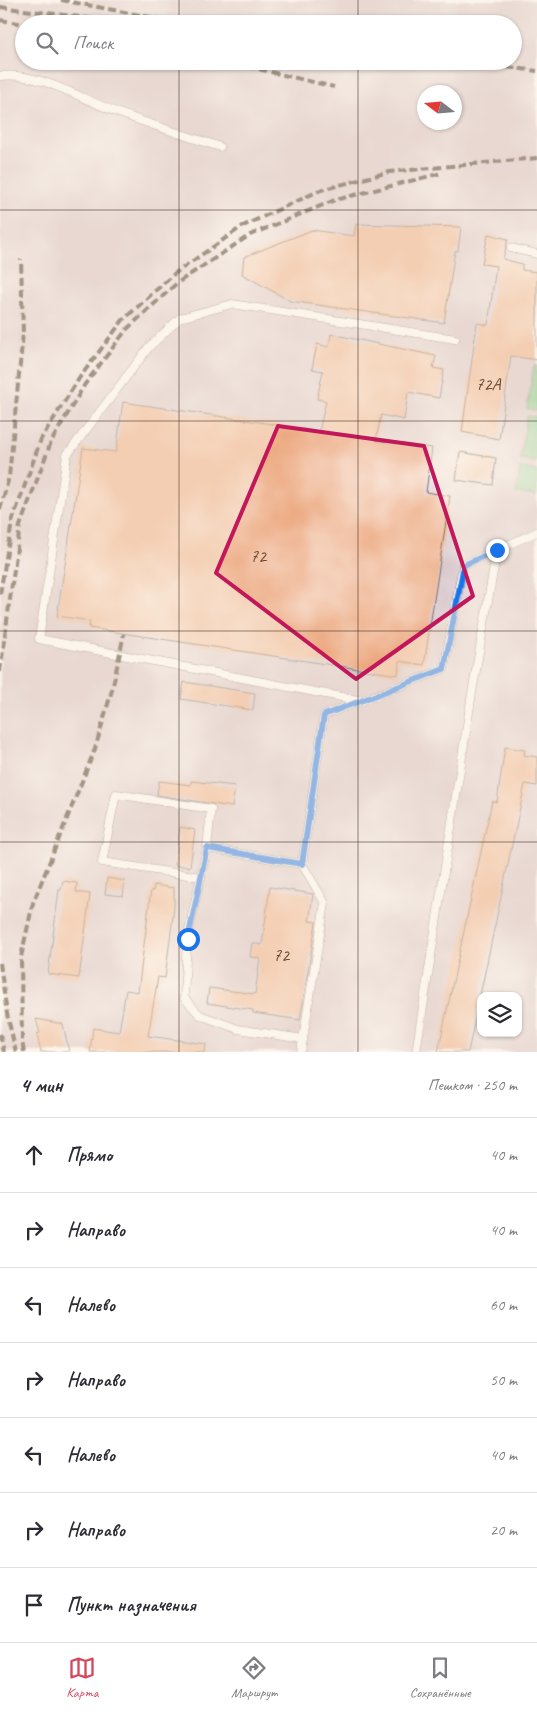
<!DOCTYPE html>
<html lang="ru">
<head>
<meta charset="utf-8">
<style>
  body { margin:0; font-family:Caveat,sans-serif; background:#f2f2f3; color:#2b2b33 }
  .controls { position:absolute; right:15px; bottom:15px; display:grid; overflow:hidden; border-radius:10px; box-shadow:0 1px 4px #0004 }
  .controls button { width:45px; height:45px; display:grid; place-items:center; padding:0; border:0; border-bottom:1px solid #e1e1e2; background:#fff; color:#2b2b33; font:25px sans-serif }
  .compass { position:absolute; left:417px; top:85px; width:45px; height:45px; border-radius:50%; background:#fff; box-shadow:0 1px 4px #0004; rotate:286deg }
  .stop { position:absolute; width:15px; height:15px; margin:-11px; border:4px solid #1a73e8; border-radius:50%; background:#fff }
  .stop.end { background:#1a73e8; border-color:#fff; box-shadow:0 1px 5px #0008 }
  .list { margin:0; padding:0; list-style:none }
  h2 { display:flex; justify-content:space-between; align-items:center; height:65px; margin:0; padding:0 20px; font-size:21px }
  h2 small { font-size:16px; font-weight:400; color:#7c7c81 }
  .list li { display:grid; grid-template-columns:32px 1fr auto; gap:15px; align-items:center; box-sizing:border-box; height:75px; padding:0 20px; border-top:1px solid #e1e1e2 }
  .list b { display:block; font-size:19px; white-space:nowrap }
  .list em { font-size:16px; font-style:normal; color:#7c7c81 }
  .icon { flex:none; width:28px; height:28px; fill:none; stroke:currentColor; stroke-width:2; stroke-linecap:round; stroke-linejoin:round }
  .map { position:relative; flex:none; width:537px; height:1052px; overflow:hidden }
  .search { position:absolute; background:#fff; box-shadow:0 1px 4px #0004; left:15px; right:15px; top:15px; height:55px; display:flex; align-items:center; gap:12px; box-sizing:border-box; padding:0 18px; border-radius:28px; color:#7c7c81; font-size:19px }
  .sheet { height:590px; background:#fff }
  nav { display:flex; justify-content:space-around; align-items:center; box-sizing:border-box; height:70px; border-top:1px solid #e1e1e2; background:#fff; font-size:14px; color:#7c7c81 }
  nav a { display:grid; justify-items:center; gap:2px }
  nav .on { color:#d1495b }
  .map>svg:first-child { display:block }
  .industrial { fill:#d2bec3; fill-rule:evenodd }
  .green { fill:#7ac888; stroke:#5a7953 }
  .building { fill:#eca87f }
  .lines { fill:none; stroke-linecap:round; stroke-linejoin:round }
  .lane-casing { stroke:#7e6e61; stroke-width:9 }
  .lane { stroke:#fff; stroke-width:8 }
  .rail { stroke:#3b2a1e; stroke-width:4; stroke-dasharray:8 4; stroke-linecap:butt }
  .route { stroke:#1a73e8; stroke-width:6 }
  .marked { fill:none; stroke:#c2185b; stroke-width:4; stroke-linejoin:round }
  .grid { fill:none; stroke:#3b2a1e; stroke-width:1; stroke-opacity:0.55 }
  .labels { text-anchor:middle; dominant-baseline:central; stroke-width:4.5; stroke-linejoin:round; paint-order:stroke }
  .number-label { font-size:18px; fill:#674a36 }
</style>
</head>
<body>
<div class="map">
<svg width="537" height="1052" viewBox="0 0 537 1052">
  <rect width="100%" height="100%" fill="#fff"/>
  <filter id="ink" filterUnits="userSpaceOnUse"><feTurbulence type="fractalNoise" baseFrequency=".02" numOctaves="2"/><feDisplacementMap in="SourceGraphic" scale="10" xChannelSelector="R" yChannelSelector="G"/><feConvolveMatrix kernelMatrix="1 2 1 2 8 2 1 2 1" color-interpolation-filters="sRGB"/></filter>
  <filter id="wash" filterUnits="userSpaceOnUse"><feTurbulence type="fractalNoise" baseFrequency=".0096" numOctaves="4" result="noise"/><feDisplacementMap in="SourceGraphic" scale="20" xChannelSelector="R" yChannelSelector="G"/><feGaussianBlur stdDeviation="1.12" result="paint"/><feColorMatrix in="noise" values="0 0 0 0 0 0 0 0 0 0 0 0 0 0 0 0 0 1.4 0 .05"/><feComposite in="paint" operator="in"/></filter>
  <g filter="url(#wash)">
    <rect width="100%" height="100%" fill="#f9eddd"/>
    <path class="industrial" d="M 0,0 L 537,0 L 537,1052 L 0,1052 ZM 24,24 L 513,24 L 513,61 L 24,61 ZM 424,92 L 454,92 L 454,122 L 424,122 ZM 481,996 L 518,996 L 518,1033 L 481,1033 Z"/>
    <g class="green">
      <polygon points="534,366 537,366 537,411 527,409"/>
      <polygon points="527,416 537,417 537,462 520,459"/>
      <polygon points="520,468 537,471 537,495 516,493"/>
    </g>
    <g id="blocks">
      <g class="building">
        <polygon points="356,224 461,227 458,251 455,251 444,323 290,301 242,274 244,257 312,230 354,236"/>
        <polygon points="488,234 508,239 503,259 522,264 522,270 537,272 537,360 511,356 499,439 462,432 477,323 488,325 496,266 482,264"/>
        <polygon points="331,334 436,356 433,368 444,370 439,398 408,392 404,420 381,415 376,440 432,448 426,492 450,496 424,665 399,661 398,675 89,628 90,621 57,616 83,448 116,452 123,402 319,431 326,401 317,399 323,371 312,369 317,344 329,347"/>
        <polygon points="460,452 496,458 493,485 456,480"/>
        <polygon points="184,682 255,693 253,710 181,699"/>
        <polygon points="505,747 525,750 524,755 537,757 537,786 525,784 468,1052 438,1052 492,801 497,802"/>
        <polygon points="159,781 191,785 191,781 235,786 232,807 157,795"/>
        <polygon points="180,827 195,830 190,867 175,865"/>
        <polygon points="107,878 125,881 123,896 105,894"/>
        <polygon points="63,881 77,883 76,892 90,894 79,978 48,974 59,890 61,890"/>
        <polygon points="154,885 174,888 174,908 165,978 158,977 148,1036 206,1044 205,1052 90,1052 93,1028 119,1032 126,990 138,992 151,890 153,891"/>
        <polygon points="270,887 313,894 309,921 316,922 300,1020 253,1013 253,1010 207,1003 209,988 255,994 260,958 250,957 252,943 262,945"/>
        <polygon points="36,1019 63,1024 69,1052 41,1052 37,1034 40,1033"/>
      </g>
    </g>
  </g>
  <g filter="url(#ink)">
    <use href="#blocks" fill-opacity="0" stroke="#7e6e61" stroke-width="1"/>
    <g class="lines">
      <defs>
        <g id="lane">
          <path d="M 0,76 C 38,71 83,100 119,113 C 152,125 187,136 220,147"/>
          <polyline points="511,248 537,254"/>
          <polyline points="362,701 39,639 67,455 149,347 180,318 232,304 455,339"/>
          <polyline points="302,864 207,848 187,939 184,998 200,1015 238,1029 303,1039 325,903 302,864 324,715 444,669 463,565 537,532"/>
          <polyline points="201,877 102,862 116,794 211,809 207,848"/>
          <polyline points="301,1052 303,1039"/>
          <polyline points="416,1052 472,693 497,549"/>
        </g>
      </defs>
      <use href="#lane" class="lane-casing"/>
      <use href="#lane" class="lane"/>
      <g class="rail">
        <polyline points="61,0 187,24"/>
        <polyline points="0,7 134,24"/>
        <polyline points="0,20 24,24"/>
        <polyline points="224,61 334,87"/>
        <polyline points="460,61 537,71"/>
        <polyline points="0,510 9,477 23,333 21,259"/>
        <polyline points="0,594 12,522 41,439 80,377 123,320 174,274 243,226 321,190 389,172 537,158"/>
        <polyline points="0,672 20,526 51,442 85,384 127,329 177,283 250,235 335,200 442,173"/>
        <polyline points="0,963 7,1014 16,1052"/>
        <polyline points="0,1034 4,1052"/>
        <polyline points="24,1052 22,1041 21,957 33,903 95,749 112,690 124,634"/>
      </g>
    </g>
  </g>
  <g class="lines" filter="url(#ink)">
    <polyline class="route" points="188,939 207,848 302,864 324,715 444,669 464,565 497,550"/>
  </g>
  <path d="M0 0H537V1052H0ZM 278,426 L 424,446 L 473,596 L 356,679 L 216,573 Z" fill="#f9eddd" fill-opacity=".55" fill-rule="evenodd"/>
  <path class="marked" d="M 278,426 L 424,446 L 473,596 L 356,679 L 216,573 Z"/>
  <path class="grid" d="M 179,0 L 179,24M 358,0 L 358,24M 179,61 L 179,1052M 358,61 L 358,1052M 0,210 L 537,210M 0,421 L 537,421M 0,631 L 537,631M 0,842 L 537,842"/>
  <g class="labels">
    <g class="number-label">
      <text x="488" y="384">72А</text>
      <text x="258" y="556">72</text>
      <text x="281" y="955">72</text>
    </g>
  </g>
</svg>
<div class="controls">
<button><svg class="icon" aria-label="layers" viewBox="0 0 24 24"><path d="M12 4l9 5-9 5-9-5zM3 14l9 5 9-5"/></svg></button>
</div>
<svg class="compass" viewBox="-18 -18 36 36"><path d="M0-13l5 13h-10z" fill="#e53935"/><path d="M0 13l5-13h-10z" fill="#7c7c81"/></svg>
<div class="stop" style="left:188px;top:939px"></div>
<div class="stop end" style="left:497px;top:550px"></div>
<div class="search"><svg class="icon" aria-label="search" viewBox="0 0 24 24"><circle cx="10" cy="10" r="6"/><path d="M15 15l6 6"/></svg>Поиск</div>
</div>
<section class="sheet">
<h2>4 мин<small>Пешком · 250 m</small></h2>
<ul class="list">
<li><svg class="icon" aria-label="ahead" viewBox="0 0 24 24"><path d="M12 20V5M6 11l6-6 6 6"/></svg><div><b>Прямо</b></div><em>40 m</em></li>
<li><svg class="icon" aria-label="right" viewBox="0 0 24 24"><path d="M7 20v-9h11M14 6l5 5-5 5"/></svg><div><b>Направо</b></div><em>40 m</em></li>
<li><svg class="icon" aria-label="left" viewBox="0 0 24 24"><path d="M17 20v-9H6M10 6l-5 5 5 5"/></svg><div><b>Налево</b></div><em>60 m</em></li>
<li><svg class="icon" aria-label="right" viewBox="0 0 24 24"><path d="M7 20v-9h11M14 6l5 5-5 5"/></svg><div><b>Направо</b></div><em>50 m</em></li>
<li><svg class="icon" aria-label="left" viewBox="0 0 24 24"><path d="M17 20v-9H6M10 6l-5 5 5 5"/></svg><div><b>Налево</b></div><em>40 m</em></li>
<li><svg class="icon" aria-label="right" viewBox="0 0 24 24"><path d="M7 20v-9h11M14 6l5 5-5 5"/></svg><div><b>Направо</b></div><em>20 m</em></li>
<li><svg class="icon" aria-label="arrive" viewBox="0 0 24 24"><path d="M6 21V4h12l-3 4 3 4H6"/></svg><div><b>Пункт назначения</b></div></li>
</ul>
</section>
<nav>
<a class="on"><svg class="icon" aria-label="map" viewBox="0 0 24 24"><path d="M3 6l6-2 6 2 6-2v14l-6 2-6-2-6 2zM9 4v14M15 6v14"/></svg>Карта</a>
<a><svg class="icon" aria-label="directions" viewBox="0 0 24 24"><path d="M12 3l9 9-9 9-9-9zM9 14v-3h6M13 9l2 2-2 2"/></svg>Маршрут</a>
<a><svg class="icon" aria-label="saved" viewBox="0 0 24 24"><path d="M7 4h10v16l-5-4-5 4z"/></svg>Сохранённые</a>
</nav>
</body>
</html>
